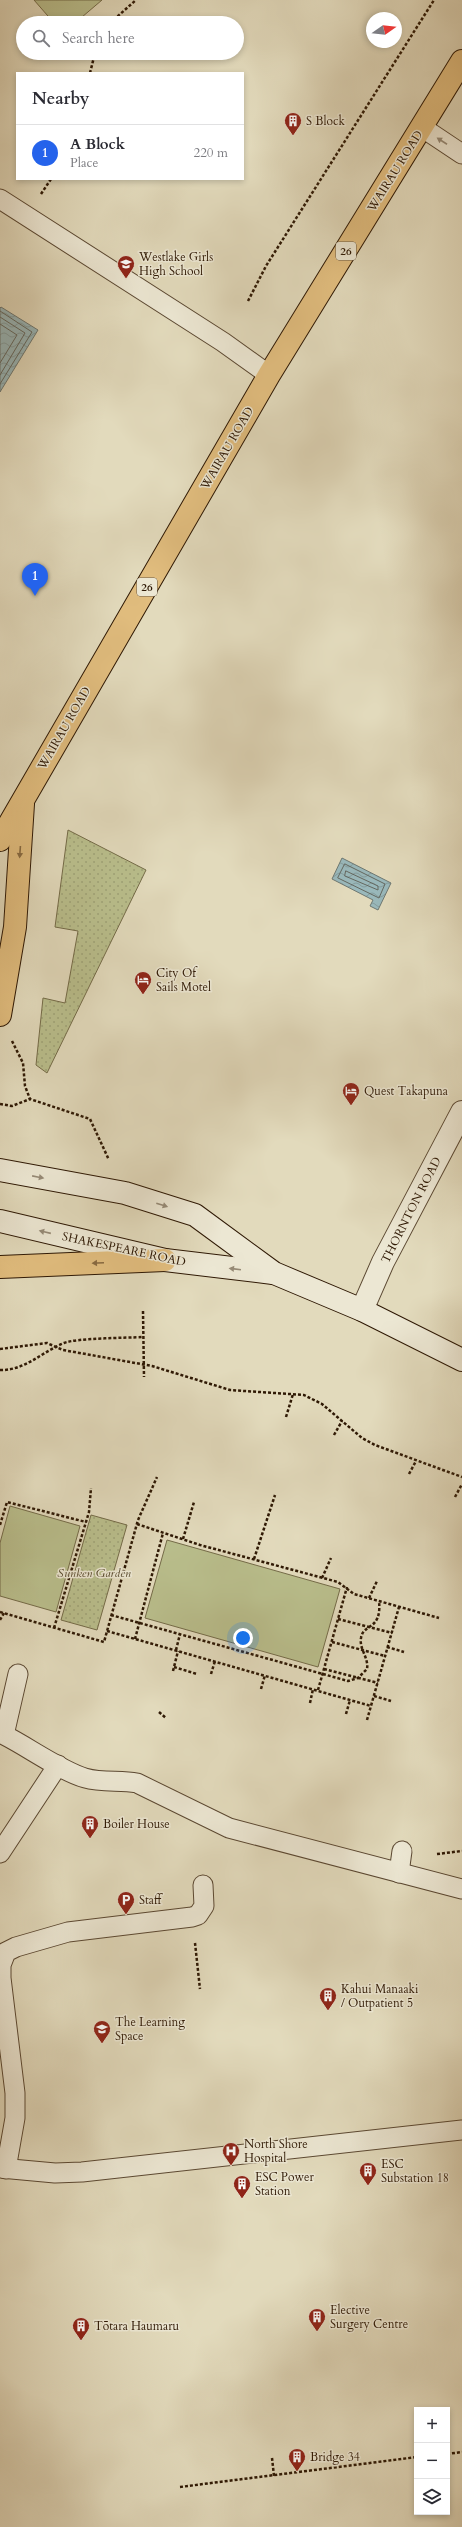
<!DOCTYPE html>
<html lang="en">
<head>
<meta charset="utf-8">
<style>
  body { margin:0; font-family:Cardo,serif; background:#f7f7f7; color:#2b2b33 }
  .controls { position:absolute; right:12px; bottom:12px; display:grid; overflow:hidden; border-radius:0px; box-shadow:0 2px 6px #0003 }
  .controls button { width:36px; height:36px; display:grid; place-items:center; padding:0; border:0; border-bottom:1px solid #e1e1e2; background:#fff; color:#2b2b33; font:20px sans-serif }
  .compass { position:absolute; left:366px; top:12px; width:36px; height:36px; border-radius:50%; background:#fff; box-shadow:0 2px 6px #0003; rotate:76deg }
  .you { position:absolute; left:243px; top:1638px; width:14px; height:14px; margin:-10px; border:3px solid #fff; border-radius:50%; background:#1a73e8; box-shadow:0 0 0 6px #1a73e833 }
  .badge { display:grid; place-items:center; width:26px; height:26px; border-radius:50%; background:#2563eb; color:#fff; font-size:13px; font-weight:700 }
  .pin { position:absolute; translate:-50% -33px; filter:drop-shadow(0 1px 2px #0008) }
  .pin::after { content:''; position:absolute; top:21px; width:14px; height:12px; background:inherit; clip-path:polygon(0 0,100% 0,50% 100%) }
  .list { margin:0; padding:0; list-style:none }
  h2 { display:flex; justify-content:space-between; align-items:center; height:52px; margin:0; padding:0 16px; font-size:17px }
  h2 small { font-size:13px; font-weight:400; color:#7c7c81 }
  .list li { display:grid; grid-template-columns:26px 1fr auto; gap:12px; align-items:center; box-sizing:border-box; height:56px; padding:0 16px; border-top:1px solid #e1e1e2 }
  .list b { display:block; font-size:15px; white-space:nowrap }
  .list p { margin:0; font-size:13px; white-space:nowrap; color:#7c7c81 }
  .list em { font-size:13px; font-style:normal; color:#7c7c81 }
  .icon { flex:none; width:22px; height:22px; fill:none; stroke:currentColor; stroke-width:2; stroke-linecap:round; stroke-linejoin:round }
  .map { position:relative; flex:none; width:462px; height:2527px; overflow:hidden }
  .search { position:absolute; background:#fff; box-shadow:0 2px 6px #0003; left:16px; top:16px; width:228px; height:44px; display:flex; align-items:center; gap:10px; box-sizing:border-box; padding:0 14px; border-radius:22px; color:#7c7c81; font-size:15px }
  .panel { position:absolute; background:#fff; box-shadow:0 2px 6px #0003; left:16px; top:72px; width:228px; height:108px; border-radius:0px }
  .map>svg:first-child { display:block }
  .grass { fill:url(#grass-dots); stroke:#746b48 }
  .pitch { fill:#b9be8c; stroke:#746b48 }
  .water { fill:url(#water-waves); stroke:#6e7872 }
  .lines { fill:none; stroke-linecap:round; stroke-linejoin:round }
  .shore { stroke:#646860; stroke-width:1 }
  .service-casing { stroke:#5b4832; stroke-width:21 }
  .minor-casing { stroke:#5b4832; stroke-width:24 }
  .secondary-casing { stroke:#2e1804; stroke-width:24 }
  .primary-casing { stroke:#2e1804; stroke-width:24 }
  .path { stroke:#2e1804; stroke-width:2.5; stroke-dasharray:3 2; stroke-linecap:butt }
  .service { stroke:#ece7d3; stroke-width:19 }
  .minor { stroke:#ece7d3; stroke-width:22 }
  .secondary { stroke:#ece7d3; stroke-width:22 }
  .primary { stroke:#e1bd7e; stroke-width:22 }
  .oneway { fill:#968a76 }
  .oneway2 { fill:#886a41 }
  .labels { text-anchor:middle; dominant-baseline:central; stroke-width:3; stroke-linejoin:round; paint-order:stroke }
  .shield { fill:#ece7d3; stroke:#675642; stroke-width:1 }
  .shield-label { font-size:11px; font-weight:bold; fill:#2e1804 }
  .poi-label { font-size:12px; fill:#2e1804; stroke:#ece7d3; text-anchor:start }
  .street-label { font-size:12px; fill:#2e1804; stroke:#ece7d3 }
  .park-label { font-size:12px; font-style:italic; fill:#584a2d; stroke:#ece7d3 }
</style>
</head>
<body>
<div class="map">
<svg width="462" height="2527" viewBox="0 0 462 2527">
  <defs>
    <pattern id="grass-dots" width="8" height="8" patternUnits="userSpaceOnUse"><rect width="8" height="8" fill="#b9be8c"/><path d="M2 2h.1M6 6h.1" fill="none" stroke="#9fa377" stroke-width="1.8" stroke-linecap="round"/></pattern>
    <pattern id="water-waves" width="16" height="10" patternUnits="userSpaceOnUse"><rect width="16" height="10" fill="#99b8bb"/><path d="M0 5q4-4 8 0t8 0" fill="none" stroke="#849d9f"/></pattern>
  </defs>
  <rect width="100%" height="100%" fill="#e2dabc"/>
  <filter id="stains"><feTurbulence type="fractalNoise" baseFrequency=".005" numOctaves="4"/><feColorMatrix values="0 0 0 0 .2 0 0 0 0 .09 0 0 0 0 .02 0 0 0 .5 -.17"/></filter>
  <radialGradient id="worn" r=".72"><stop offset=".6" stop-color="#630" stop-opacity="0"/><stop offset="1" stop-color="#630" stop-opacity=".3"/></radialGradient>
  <g class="grass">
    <polygon points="68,830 146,870 47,1073 36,1065 43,998 65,1003 78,931 55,927"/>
    <polygon points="91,1515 127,1525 97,1630 61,1620"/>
  </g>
  <g class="pitch">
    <polygon points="34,0 102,0 75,23 54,23"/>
    <polygon points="10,1506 80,1526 56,1612 0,1596 0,1543"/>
    <polygon points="167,1540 340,1589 318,1667 145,1618"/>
  </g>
  <g class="water">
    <polygon points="1,307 38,330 0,392 0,308"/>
    <polygon points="342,858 391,883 378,910 370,906 373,900 332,879"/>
  </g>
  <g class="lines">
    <g class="shore">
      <polyline points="0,311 32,332 0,384"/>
      <polyline points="0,317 25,333 0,375"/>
      <polyline points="0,324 17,335 0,363"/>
      <polygon points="345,864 385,884 379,898 338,878"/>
      <polygon points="346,871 378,886 378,890 345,876"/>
    </g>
    <defs>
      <g id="service">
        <polyline points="423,128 462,154"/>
        <polyline points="0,199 223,342 269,375"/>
        <path d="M 18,1674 L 4,1735 C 28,1747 61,1771 85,1778 C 102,1783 120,1780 137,1783 L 229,1828 L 462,1889"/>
        <polyline points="0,1853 58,1765"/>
        <polyline points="399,1873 402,1851"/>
        <polyline points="0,2168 55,2173 82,2172 462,2130"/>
        <polyline points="6,2169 15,2118 15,2093 1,1978 1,1965 6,1952 16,1947 68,1932 192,1917 198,1915 204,1906 203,1885"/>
      </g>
      <polyline id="minor" points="362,1310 383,1262 462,1112"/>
      <g id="secondary">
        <polyline points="0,1170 125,1193 195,1215 274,1273 362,1310 462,1360"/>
        <polyline points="0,1221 165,1260 273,1273"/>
      </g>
      <g id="primary">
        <polyline points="0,840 269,375 462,61"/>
        <polyline points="0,1015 15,927 23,804"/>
        <polyline points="0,1267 165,1260"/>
      </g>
    </defs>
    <use href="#service" class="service-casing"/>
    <use href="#minor" class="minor-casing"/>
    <use href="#secondary" class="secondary-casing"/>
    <use href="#primary" class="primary-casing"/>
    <g class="path">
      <polyline points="110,23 136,0"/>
      <polyline points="90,73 95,53"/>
      <polyline points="41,194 51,179"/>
      <polyline points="248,301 266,266 434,0"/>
      <polyline points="12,1041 23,1063 25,1086 30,1099 90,1119 109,1160"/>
      <polyline points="0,1104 12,1106 30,1099"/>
      <polyline points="143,1311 144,1377"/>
      <polyline points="0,1349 47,1343 63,1350 152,1366 230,1390 304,1395 322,1404 362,1438 375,1445 462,1477"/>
      <path d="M 0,1370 C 24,1371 42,1352 64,1343 C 76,1338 126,1338 143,1337"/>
      <polyline points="286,1417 293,1394"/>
      <polyline points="334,1435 342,1421"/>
      <polyline points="409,1474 416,1461"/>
      <polyline points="455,1497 462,1484"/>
      <polyline points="137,1524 200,1545 338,1582 354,1594 439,1618"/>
      <polyline points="0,1525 7,1502 86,1522"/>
      <polyline points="183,1539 194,1502"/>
      <polyline points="254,1559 275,1495"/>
      <polyline points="322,1578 331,1558"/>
      <polyline points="369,1598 377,1581"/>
      <polyline points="0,1612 104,1642 138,1520 157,1477"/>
      <path d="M 111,1615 L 348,1681 L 358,1678 L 367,1669 C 369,1658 359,1649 361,1638 C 363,1623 382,1631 379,1601"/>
      <polyline points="338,1619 392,1633"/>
      <polyline points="0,1620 4,1613"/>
      <polyline points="54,1628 89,1512 91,1488"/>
      <polyline points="107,1631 371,1706"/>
      <polyline points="135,1639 163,1533"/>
      <polyline points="332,1642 385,1656"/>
      <polyline points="387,1647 404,1652"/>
      <polyline points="176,1650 180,1634"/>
      <polyline points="174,1667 197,1674"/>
      <polyline points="324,1669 378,1683"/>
      <polyline points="173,1671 178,1651"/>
      <polyline points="211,1674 215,1661"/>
      <polyline points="261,1689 265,1675"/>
      <polyline points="318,1690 347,1587"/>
      <polyline points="374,1696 391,1701"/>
      <polyline points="310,1703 313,1689"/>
      <polyline points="159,1712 166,1718"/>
      <polyline points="346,1714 350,1700"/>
      <polyline points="367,1720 399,1607"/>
      <polyline points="437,1854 462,1851"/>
      <polyline points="195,1943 200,1989"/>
      <polyline points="447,2454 462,2452"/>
      <polyline points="272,2458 274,2476"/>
      <polyline points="180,2487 417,2457"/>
    </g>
    <use href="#service" class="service"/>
    <use href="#minor" class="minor"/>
    <use href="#secondary" class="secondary"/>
    <use href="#primary" class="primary"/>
  </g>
  <defs><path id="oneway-solid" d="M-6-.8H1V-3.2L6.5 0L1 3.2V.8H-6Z"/></defs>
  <g class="oneway">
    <use href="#oneway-solid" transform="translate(442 141) rotate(-147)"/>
    <use href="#oneway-solid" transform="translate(38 1177) rotate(11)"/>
    <use href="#oneway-solid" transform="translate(162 1205) rotate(18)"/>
    <use href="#oneway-solid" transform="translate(45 1232) rotate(-167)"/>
    <use href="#oneway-solid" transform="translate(235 1269) rotate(-173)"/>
  </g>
  <g class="oneway2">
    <use href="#oneway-solid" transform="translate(20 852) rotate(94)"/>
    <use href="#oneway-solid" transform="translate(98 1263) rotate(178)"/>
  </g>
  <defs>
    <symbol id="building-pin" viewBox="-11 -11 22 30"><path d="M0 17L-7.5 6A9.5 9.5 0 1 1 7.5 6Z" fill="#8f2418" stroke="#ece7d3"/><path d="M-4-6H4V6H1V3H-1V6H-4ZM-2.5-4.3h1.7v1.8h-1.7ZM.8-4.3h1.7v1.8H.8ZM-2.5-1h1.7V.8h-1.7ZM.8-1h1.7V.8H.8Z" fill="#fff"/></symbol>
    <symbol id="school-pin" viewBox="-11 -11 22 30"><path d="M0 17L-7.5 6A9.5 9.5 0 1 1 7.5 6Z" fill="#8f2418" stroke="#ece7d3"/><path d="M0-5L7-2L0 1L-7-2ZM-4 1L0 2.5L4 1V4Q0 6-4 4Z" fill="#fff"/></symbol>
    <symbol id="hotel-pin" viewBox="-11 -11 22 30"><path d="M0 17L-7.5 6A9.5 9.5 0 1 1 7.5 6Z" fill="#8f2418" stroke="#ece7d3"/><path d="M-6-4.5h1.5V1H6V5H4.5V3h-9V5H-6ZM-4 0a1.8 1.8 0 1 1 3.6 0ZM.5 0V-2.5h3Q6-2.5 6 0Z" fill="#fff"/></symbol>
    <symbol id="parking-pin" viewBox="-11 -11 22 30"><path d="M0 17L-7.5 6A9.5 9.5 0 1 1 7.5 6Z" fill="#8f2418" stroke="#ece7d3"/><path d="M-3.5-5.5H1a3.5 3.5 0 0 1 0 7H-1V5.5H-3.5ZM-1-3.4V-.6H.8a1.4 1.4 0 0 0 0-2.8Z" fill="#fff"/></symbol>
    <symbol id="hospital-pin" viewBox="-11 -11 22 30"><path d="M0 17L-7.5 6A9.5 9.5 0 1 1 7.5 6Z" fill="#8f2418" stroke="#ece7d3"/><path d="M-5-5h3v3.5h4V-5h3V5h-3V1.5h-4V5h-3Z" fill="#fff"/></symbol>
  </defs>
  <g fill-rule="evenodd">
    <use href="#building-pin" x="283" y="111" width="20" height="27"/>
    <use href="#school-pin" x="116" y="254" width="20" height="27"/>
    <use href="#hotel-pin" x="133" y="970" width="20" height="27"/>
    <use href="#hotel-pin" x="341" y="1081" width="20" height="27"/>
    <use href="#building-pin" x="80" y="1814" width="20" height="27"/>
    <use href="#parking-pin" x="116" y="1890" width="20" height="27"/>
    <use href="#building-pin" x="318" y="1986" width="20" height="27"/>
    <use href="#school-pin" x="92" y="2019" width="20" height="27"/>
    <use href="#hospital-pin" x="221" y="2141" width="20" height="27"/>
    <use href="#building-pin" x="358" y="2161" width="20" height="27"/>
    <use href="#building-pin" x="232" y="2174" width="20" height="27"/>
    <use href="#building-pin" x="307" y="2307" width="20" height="27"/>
    <use href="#building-pin" x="71" y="2316" width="20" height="27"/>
    <use href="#building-pin" x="287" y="2447" width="20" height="27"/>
  </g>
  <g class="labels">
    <g class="shield">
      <rect x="336" y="242" width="20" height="18" rx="3"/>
      <rect x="137" y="578" width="20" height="18" rx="3"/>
    </g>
    <g class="shield-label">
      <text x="346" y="251">26</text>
      <text x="147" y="587">26</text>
    </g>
    <g class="poi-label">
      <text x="306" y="121">S Block</text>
      <text x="139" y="257">Westlake Girls<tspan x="139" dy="14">High School</tspan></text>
      <text x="156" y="973">City Of<tspan x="156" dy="14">Sails Motel</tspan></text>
      <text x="364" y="1091">Quest Takapuna</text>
      <text x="103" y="1824">Boiler House</text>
      <text x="139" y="1900">Staff</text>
      <text x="341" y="1989">Kahui Manaaki<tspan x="341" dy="14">/ Outpatient 5</tspan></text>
      <text x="115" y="2022">The Learning<tspan x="115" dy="14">Space</tspan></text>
      <text x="244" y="2144">North Shore<tspan x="244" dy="14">Hospital</tspan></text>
      <text x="381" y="2164">ESC<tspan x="381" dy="14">Substation 18</tspan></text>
      <text x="255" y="2177">ESC Power<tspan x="255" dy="14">Station</tspan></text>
      <text x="330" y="2310">Elective<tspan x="330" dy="14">Surgery Centre</tspan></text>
      <text x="94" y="2326">Tōtara Haumaru</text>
      <text x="310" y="2457">Bridge 34</text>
    </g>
    <g class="street-label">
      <text transform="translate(395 171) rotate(-58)">WAIRAU ROAD</text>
      <text transform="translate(227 448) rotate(-60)">WAIRAU ROAD</text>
      <text transform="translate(64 728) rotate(-60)">WAIRAU ROAD</text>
      <text transform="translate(411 1210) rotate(-63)">THORNTON ROAD</text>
      <text transform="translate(124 1249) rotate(12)">SHAKESPEARE ROAD</text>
    </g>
    <g class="park-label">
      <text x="94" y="1573">Sunken Garden</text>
    </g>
  </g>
  <rect width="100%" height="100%" filter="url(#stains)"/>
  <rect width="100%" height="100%" fill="url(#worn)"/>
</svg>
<div class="controls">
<button>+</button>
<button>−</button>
<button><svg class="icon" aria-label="layers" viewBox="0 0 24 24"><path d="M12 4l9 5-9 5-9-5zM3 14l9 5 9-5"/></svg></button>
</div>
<svg class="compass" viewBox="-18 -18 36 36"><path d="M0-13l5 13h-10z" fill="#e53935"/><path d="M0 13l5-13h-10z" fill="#7c7c81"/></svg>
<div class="you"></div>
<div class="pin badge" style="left:35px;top:596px">1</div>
<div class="search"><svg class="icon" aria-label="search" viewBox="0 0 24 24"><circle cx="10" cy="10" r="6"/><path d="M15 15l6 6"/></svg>Search here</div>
<section class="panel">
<h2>Nearby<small></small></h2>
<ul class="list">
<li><span class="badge">1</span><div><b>A Block</b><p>Place</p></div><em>220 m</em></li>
</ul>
</section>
</div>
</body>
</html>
